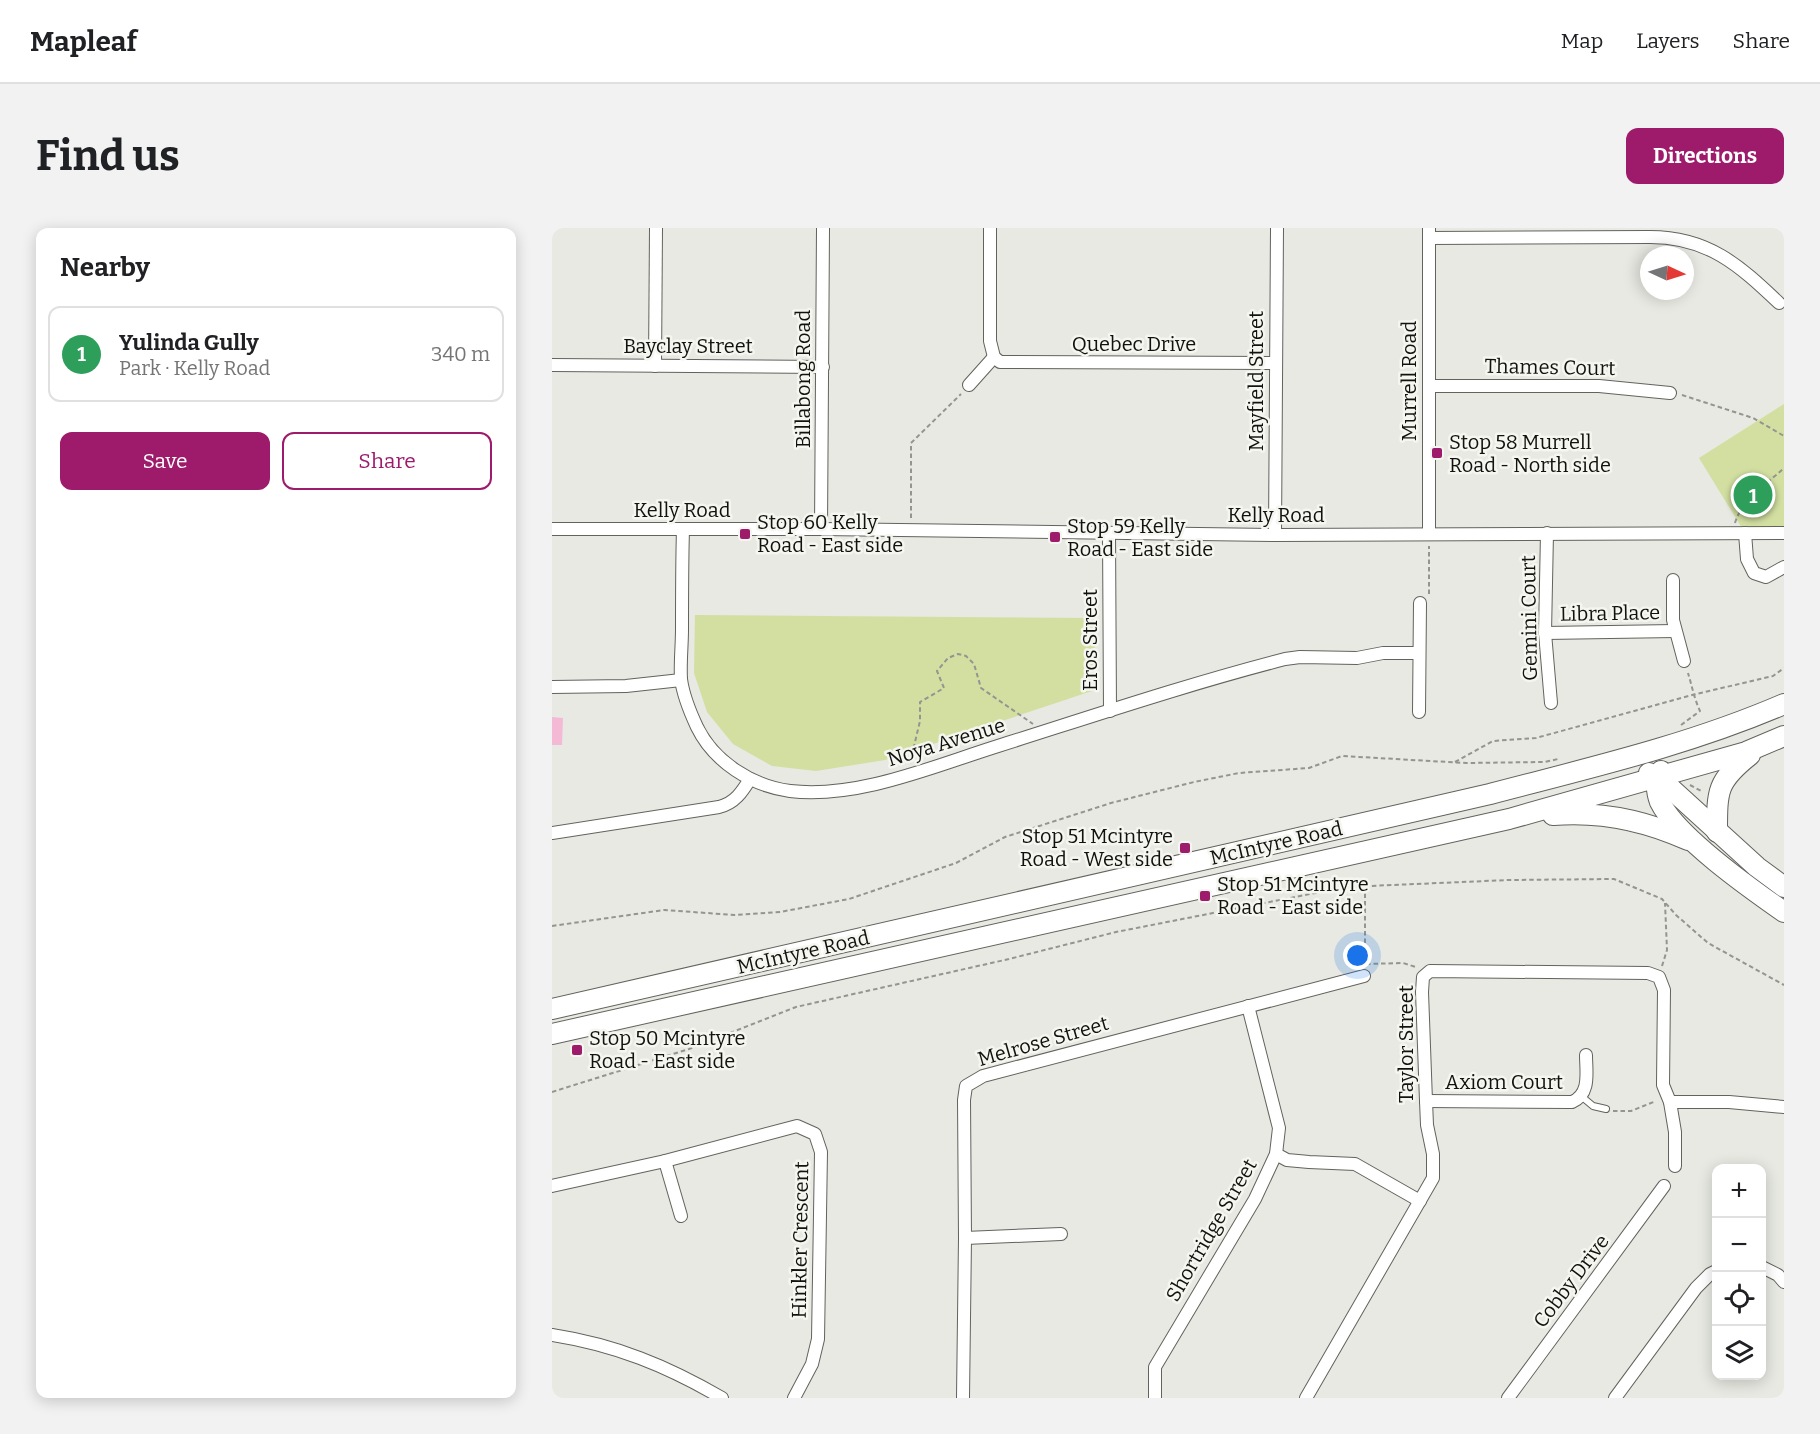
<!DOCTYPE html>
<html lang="en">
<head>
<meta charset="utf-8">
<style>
  body { margin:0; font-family:Bitter,serif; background:#f2f2f2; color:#202124 }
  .controls { position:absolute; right:18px; bottom:18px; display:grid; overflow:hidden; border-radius:12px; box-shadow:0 3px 15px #0003 }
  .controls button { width:54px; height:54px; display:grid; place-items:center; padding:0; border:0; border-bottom:2px solid #e0e0e0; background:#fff; color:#202124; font:30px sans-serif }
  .compass { position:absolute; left:1088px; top:18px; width:54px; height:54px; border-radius:50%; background:#fff; box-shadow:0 3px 15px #0003; rotate:94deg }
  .you { position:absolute; left:806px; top:728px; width:21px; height:21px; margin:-15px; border:4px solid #fff; border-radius:50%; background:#1a73e8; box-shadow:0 0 0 9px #1a73e833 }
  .badge { display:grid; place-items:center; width:39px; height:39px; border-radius:50%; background:#9e1a6b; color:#fff; font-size:20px; font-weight:700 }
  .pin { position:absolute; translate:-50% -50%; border:3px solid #fff; box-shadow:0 2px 6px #0006 }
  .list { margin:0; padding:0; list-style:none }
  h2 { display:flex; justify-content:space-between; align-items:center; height:78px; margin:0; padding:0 24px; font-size:26px }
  h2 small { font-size:20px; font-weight:400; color:#757577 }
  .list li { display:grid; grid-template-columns:39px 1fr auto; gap:18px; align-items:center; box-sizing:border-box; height:96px; margin:0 12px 12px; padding:0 12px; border:2px solid #e0e0e0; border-radius:12px }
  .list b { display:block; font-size:22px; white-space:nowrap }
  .list p { margin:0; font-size:20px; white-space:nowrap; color:#757577 }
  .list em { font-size:20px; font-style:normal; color:#757577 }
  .actions { display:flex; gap:12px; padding:18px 24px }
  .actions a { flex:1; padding:14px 0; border:2px solid #9e1a6b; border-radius:12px; text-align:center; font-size:21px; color:#9e1a6b }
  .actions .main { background:#9e1a6b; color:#fff }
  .icon { flex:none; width:33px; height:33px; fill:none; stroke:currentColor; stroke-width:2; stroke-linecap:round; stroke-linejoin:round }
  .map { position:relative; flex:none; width:1232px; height:1170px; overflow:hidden; border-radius:12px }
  header { display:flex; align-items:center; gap:36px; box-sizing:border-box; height:84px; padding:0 30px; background:#fff; border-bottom:2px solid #e0e0e0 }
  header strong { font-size:28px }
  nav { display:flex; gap:33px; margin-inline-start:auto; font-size:21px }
  .intro { display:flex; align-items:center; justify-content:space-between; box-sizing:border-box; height:144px; padding:0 36px }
  h1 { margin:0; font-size:42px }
  .button { padding:15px 27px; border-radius:12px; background:#9e1a6b; color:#fff; font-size:21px; font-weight:700 }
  main { display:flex; gap:36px; padding:0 36px }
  aside { flex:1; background:#fff; border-radius:12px; box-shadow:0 3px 15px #0003 }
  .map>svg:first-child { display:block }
  .green { fill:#d2dfa1 }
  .building { fill:#f4bad5 }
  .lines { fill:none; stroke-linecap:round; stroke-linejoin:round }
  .lane-casing { stroke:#62635d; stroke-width:8 }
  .street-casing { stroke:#62635d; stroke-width:14 }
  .primary-casing { stroke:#62635d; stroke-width:22 }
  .path { stroke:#939590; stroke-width:2; stroke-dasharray:4.5 3; stroke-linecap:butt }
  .lane { stroke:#fff; stroke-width:6 }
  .street { stroke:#fff; stroke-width:12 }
  .primary { stroke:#fff; stroke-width:20 }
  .poi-dot { fill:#9e1a6b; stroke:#f4f6ef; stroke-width:2 }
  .labels { text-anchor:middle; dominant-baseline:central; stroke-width:5; stroke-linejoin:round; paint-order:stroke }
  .street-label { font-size:20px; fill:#11120f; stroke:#f4f6ef }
  .poi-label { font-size:20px; fill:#11120f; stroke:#f4f6ef; text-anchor:start }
</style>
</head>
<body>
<header>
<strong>Mapleaf</strong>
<nav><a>Map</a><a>Layers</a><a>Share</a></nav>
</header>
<div class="intro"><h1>Find us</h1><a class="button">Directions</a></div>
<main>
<aside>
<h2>Nearby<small></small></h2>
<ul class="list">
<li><span class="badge" style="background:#2e9e5b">1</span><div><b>Yulinda Gully</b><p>Park · Kelly Road</p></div><em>340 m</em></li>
</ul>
<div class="actions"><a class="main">Save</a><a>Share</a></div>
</aside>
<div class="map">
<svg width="1232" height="1170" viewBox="0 0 1232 1170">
  <rect width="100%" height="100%" fill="#e7e9e2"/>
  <g class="green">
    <polygon points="1232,176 1232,305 1193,305 1147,230"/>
    <polygon points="143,387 543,390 543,462 333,532 264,543 220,538 181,516 155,484 142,445"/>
  </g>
  <polygon class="building" points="0,489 11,490 10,517 0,517"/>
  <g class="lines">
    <defs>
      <polyline id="lane" points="1029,868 1041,878 1054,881"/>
      <g id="street">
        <polyline points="438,0 438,113 442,129 448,134 723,135"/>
        <path d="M 877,10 L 1098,9 C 1156,9 1187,37 1227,75"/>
        <polyline points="0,137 271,139"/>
        <polyline points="103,138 104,0"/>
        <polyline points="417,157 442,129"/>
        <polyline points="877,158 1047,158 1118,165"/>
        <polyline points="0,301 269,301 723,307 1232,305"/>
        <path d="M 131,301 C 130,335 130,368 130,401 C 130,418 128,435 129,451 C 131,467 138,484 145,499 C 162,534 200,558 238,563 C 306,571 382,538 446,518 C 541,488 636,456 733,431 L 748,429 L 805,430 L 831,425 L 867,425"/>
        <polyline points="269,301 271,0"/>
        <polyline points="557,305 558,483"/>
        <polyline points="995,305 993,405 999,475"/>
        <polyline points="1193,305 1195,331 1202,345 1214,349 1232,339"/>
        <polyline points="877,306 877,0"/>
        <polyline points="723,307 725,0"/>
        <polyline points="1121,352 1121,392 1132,433"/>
        <polyline points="993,405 1123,403"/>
        <polyline points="0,459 74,458 129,452"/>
        <polyline points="867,484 868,375"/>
        <path d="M 0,605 L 167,579 C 183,575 190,564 198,551"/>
        <path d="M 874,873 L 1020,874 C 1039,866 1034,844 1034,827"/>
        <polyline points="1118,874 1177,874 1232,879"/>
        <polyline points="724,926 735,932 757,934 803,936 868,973"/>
        <polyline points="113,933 129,988"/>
        <polyline points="0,958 113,933 245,898 263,906 269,924 266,1111 260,1136 242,1170"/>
        <polyline points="413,1010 509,1006"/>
        <polyline points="1210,1039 1226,1047 1232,1054"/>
        <path d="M 0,1107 C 64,1117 115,1138 170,1170"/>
        <polyline points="411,1170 413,1010 412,872 414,858 431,848 812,748"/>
        <polyline points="603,1170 603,1139 703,971 724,926 727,900 696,778"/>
        <polyline points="754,1170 881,950 881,926 875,897 874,873 870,764 871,749 878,743 1096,745 1107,749 1112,762 1111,857 1118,874 1123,904 1123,938"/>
        <polyline points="956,1170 1112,958"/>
        <polyline points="1063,1170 1144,1060 1158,1046 1164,1043"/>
      </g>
      <g id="primary">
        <path d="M 1109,543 C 1103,553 1104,563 1108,574 C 1125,609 1199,661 1232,684"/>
        <polyline points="1097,545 1116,558 1205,639 1232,659"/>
        <path d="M 1001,587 C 1049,583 1092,592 1136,612"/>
        <path d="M 1165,604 C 1165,562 1165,553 1198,527"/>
        <path d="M 0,781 L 938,566 C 1037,540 1137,517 1232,476"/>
        <polyline points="0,806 957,591 1194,524 1232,508"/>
      </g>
    </defs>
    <use href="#lane" class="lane-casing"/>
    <use href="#street" class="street-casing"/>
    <use href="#primary" class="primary-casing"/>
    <g class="path">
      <polyline points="1130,167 1201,190 1232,208"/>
      <polyline points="359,290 359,215 409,166"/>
      <path d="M 1183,295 C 1190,271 1215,256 1232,240"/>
      <polyline points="877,366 877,318"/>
      <path d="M 1129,497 L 1148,483 C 1142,470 1140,458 1136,445"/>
      <polyline points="903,534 941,513 984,510 1140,467 1221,448 1232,440"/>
      <polyline points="358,535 368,493 368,474 392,460 385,443 396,430 406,426 414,428 422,436 429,460 481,496"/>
      <polyline points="1138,557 1151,564"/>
      <polyline points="813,658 813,736"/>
      <polyline points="0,698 112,682 183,687 228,684 297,671 404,635 453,609 559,575 642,554 687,545 757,540 790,528 914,535 993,534 1006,531"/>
      <polyline points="814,736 851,735 864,739"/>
      <polyline points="1110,738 1115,722 1113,675"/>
      <polyline points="0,864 137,821 244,779 457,731 564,704 794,659 957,652 1062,651 1110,671 1124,687 1156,715 1232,757"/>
      <polyline points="1061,883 1079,883 1104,873"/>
    </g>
    <use href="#lane" class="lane"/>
    <use href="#street" class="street"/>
    <use href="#primary" class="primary"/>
  </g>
  <g class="poi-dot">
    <rect x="879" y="219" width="12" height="12" rx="3"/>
    <rect x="187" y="300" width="12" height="12" rx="3"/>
    <rect x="497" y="303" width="12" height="12" rx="3"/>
    <rect x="627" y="614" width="12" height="12" rx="3"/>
    <rect x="647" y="662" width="12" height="12" rx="3"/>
    <rect x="19" y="816" width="12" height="12" rx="3"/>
  </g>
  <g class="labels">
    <g class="street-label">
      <text x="582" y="116">Quebec Drive</text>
      <text x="136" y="118">Bayclay Street</text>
      <text transform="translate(998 139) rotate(1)">Thames Court</text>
      <text transform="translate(251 151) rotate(-90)">Billabong Road</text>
      <text transform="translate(704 153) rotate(-90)">Mayfield Street</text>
      <text transform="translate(857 153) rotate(-90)">Murrell Road</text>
      <text x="130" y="282">Kelly Road</text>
      <text x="724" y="287">Kelly Road</text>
      <text transform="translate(1058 385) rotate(-1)">Libra Place</text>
      <text transform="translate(977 390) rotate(-91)">Gemini Court</text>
      <text transform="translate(538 412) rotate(-90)">Eros Street</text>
      <text transform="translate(394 514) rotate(-17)">Noya Avenue</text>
      <text transform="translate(724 615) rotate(-13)">McIntyre Road</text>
      <text transform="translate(251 724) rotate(-13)">McIntyre Road</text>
      <text transform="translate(491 813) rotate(-16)">Melrose Street</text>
      <text transform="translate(854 816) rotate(-90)">Taylor Street</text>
      <text x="952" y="854">Axiom Court</text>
      <text transform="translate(659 1002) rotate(-60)">Shortridge Street</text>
      <text transform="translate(248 1012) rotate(-89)">Hinkler Crescent</text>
      <text transform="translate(1019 1053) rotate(-53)">Cobby Drive</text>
    </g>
    <g class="poi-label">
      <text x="897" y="214">Stop 58 Murrell<tspan x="897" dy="23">Road - North side</tspan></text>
      <text x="205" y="294">Stop 60 Kelly<tspan x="205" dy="23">Road - East side</tspan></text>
      <text x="515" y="298">Stop 59 Kelly<tspan x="515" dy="23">Road - East side</tspan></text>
      <text x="621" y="608" text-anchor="end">Stop 51 Mcintyre<tspan x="621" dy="23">Road - West side</tspan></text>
      <text x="665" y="656">Stop 51 Mcintyre<tspan x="665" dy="23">Road - East side</tspan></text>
      <text x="37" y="810">Stop 50 Mcintyre<tspan x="37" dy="23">Road - East side</tspan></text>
    </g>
  </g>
</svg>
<div class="controls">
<button>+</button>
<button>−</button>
<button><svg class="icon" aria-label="locate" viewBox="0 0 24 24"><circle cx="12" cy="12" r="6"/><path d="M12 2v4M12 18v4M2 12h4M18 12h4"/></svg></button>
<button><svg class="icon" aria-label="layers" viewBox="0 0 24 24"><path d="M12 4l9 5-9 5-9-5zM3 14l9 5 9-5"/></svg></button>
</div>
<svg class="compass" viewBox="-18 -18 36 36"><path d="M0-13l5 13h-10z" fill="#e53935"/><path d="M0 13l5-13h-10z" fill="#757577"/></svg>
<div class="you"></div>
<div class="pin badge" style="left:1201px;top:267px;background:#2e9e5b">1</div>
</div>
</main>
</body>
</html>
